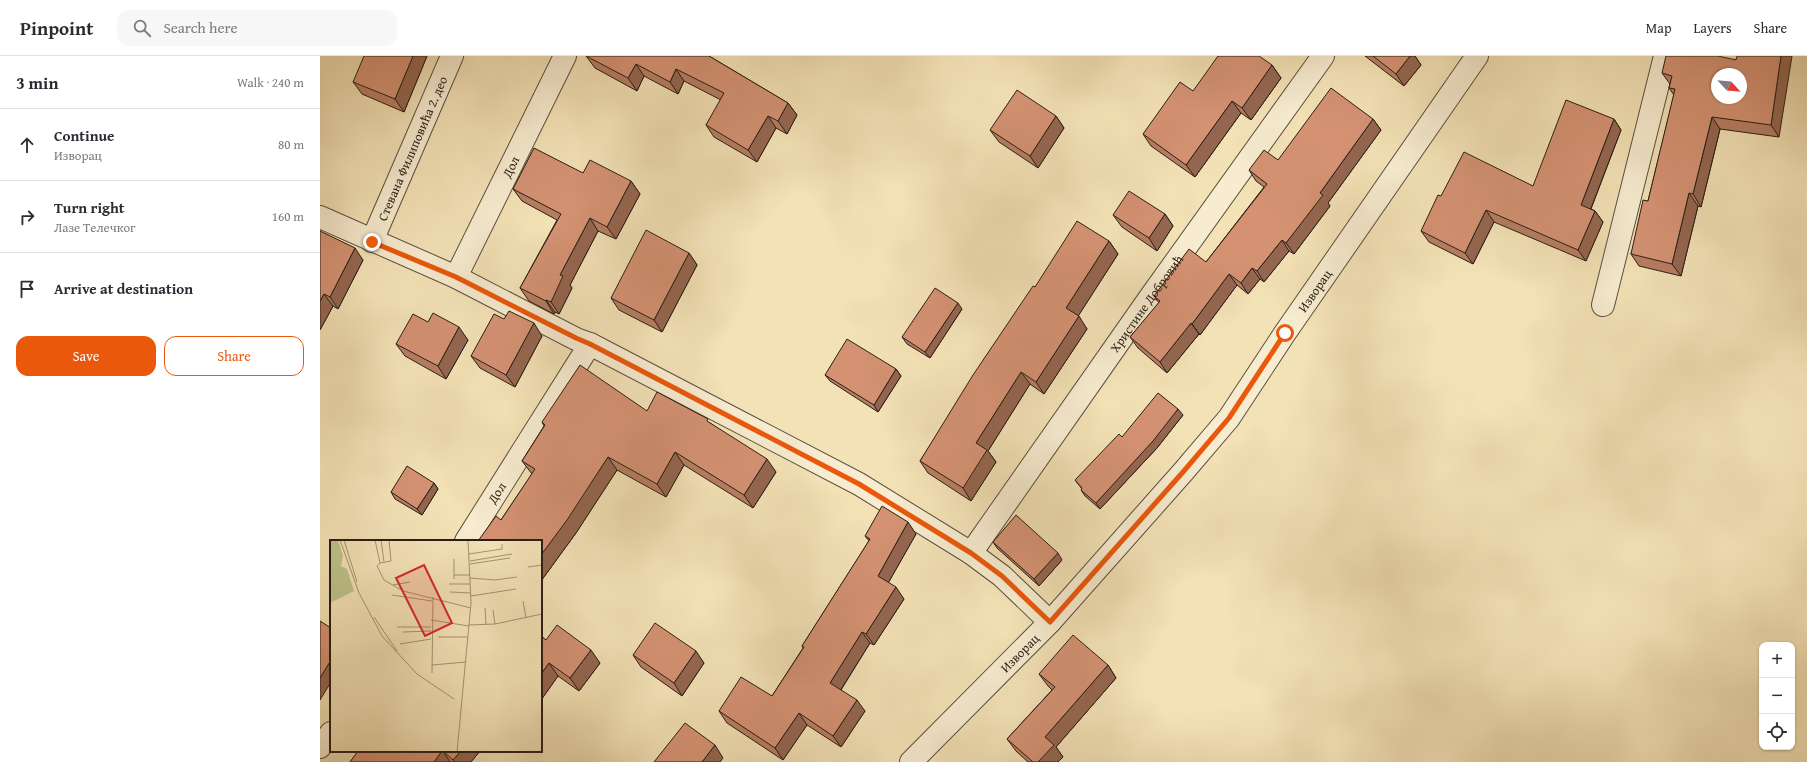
<!DOCTYPE html>
<html lang="en">
<head>
<meta charset="utf-8">
<style>
  body { margin:0; font-family:"Gentium Book Plus",serif; background:#f7f7f7; color:#2b2b33 }
  .controls { position:absolute; right:12px; bottom:12px; display:grid; overflow:hidden; border-radius:8px; box-shadow:0 1px 3px #0004 }
  .controls button { width:36px; height:36px; display:grid; place-items:center; padding:0; border:0; border-bottom:1px solid #e1e1e2; background:#fff; color:#2b2b33; font:20px sans-serif }
  .compass { position:absolute; left:1391px; top:12px; width:36px; height:36px; border-radius:50%; background:#fff; box-shadow:0 1px 3px #0004; rotate:116deg }
  .stop { position:absolute; width:12px; height:12px; margin:-9px; border:3px solid #ea580c; border-radius:50%; background:#fff }
  .stop.end { background:#ea580c; border-color:#fff; box-shadow:0 1px 4px #0008 }
  .list { margin:0; padding:0; list-style:none }
  h2 { display:flex; justify-content:space-between; align-items:center; height:52px; margin:0; padding:0 16px; font-size:17px }
  h2 small { font-size:13px; font-weight:400; color:#7c7c81 }
  .list li { display:grid; grid-template-columns:26px 1fr auto; gap:12px; align-items:center; box-sizing:border-box; height:72px; padding:0 16px; border-top:1px solid #e1e1e2 }
  .list b { display:block; font-size:15px; white-space:nowrap }
  .list p { margin:0; font-size:13px; white-space:nowrap; color:#7c7c81 }
  .list em { font-size:13px; font-style:normal; color:#7c7c81 }
  .actions { display:flex; gap:8px; padding:12px 16px }
  .actions a { flex:1; padding:9px 0; border:1px solid #ea580c; border-radius:12px; text-align:center; font-size:14px; color:#ea580c }
  .actions .main { background:#ea580c; color:#fff }
  .icon { flex:none; width:22px; height:22px; fill:none; stroke:currentColor; stroke-width:2; stroke-linecap:round; stroke-linejoin:round }
  .map { position:relative; flex:none; width:1487px; height:706px; overflow:hidden }
  header { display:flex; align-items:center; gap:24px; box-sizing:border-box; height:56px; padding:0 20px; background:#fff; border-bottom:1px solid #e1e1e2 }
  header strong { font-size:19px }
  nav { display:flex; gap:22px; margin-inline-start:auto; font-size:14px }
  .search { width:280px; height:36px; background:#f7f7f7; display:flex; align-items:center; gap:10px; box-sizing:border-box; padding:0 14px; border-radius:12px; color:#7c7c81; font-size:15px }
  main { display:flex }
  aside { flex:1; background:#fff }
  .map>svg:first-child { display:block }
  .lines { fill:none; stroke-linecap:round; stroke-linejoin:round }
  .minor-casing { stroke:#5c4f3e; stroke-width:24 }
  .minor { stroke:#f7ecd0; stroke-width:22 }
  .wall { fill:#b67e63; stroke:#2a1e16 }
  .shaded-wall { fill:#946650; stroke:#2a1e16 }
  .building { fill:#d49273; stroke:#2a1e16; fill-rule:evenodd }
  .route { stroke:#ea580c; stroke-width:5 }
  .labels { text-anchor:middle; dominant-baseline:central; stroke-width:3; stroke-linejoin:round; paint-order:stroke }
  .street-label { font-size:13px; fill:#2a1e16; stroke:#f7ecd0 }
  .inset-road { fill:none; stroke:#a39476; stroke-width:1 }
  .view { fill:#d62828; fill-opacity:0.15; stroke:#d62828; stroke-width:2 }
  .inset-edge { fill:none; stroke:#2a1e16; stroke-width:2 }
</style>
</head>
<body>
<header>
<strong>Pinpoint</strong>
<div class="search"><svg class="icon" aria-label="search" viewBox="0 0 24 24"><circle cx="10" cy="10" r="6"/><path d="M15 15l6 6"/></svg>Search here</div>
<nav><a>Map</a><a>Layers</a><a>Share</a></nav>
</header>
<main>
<aside>
<h2>3 min<small>Walk · 240 m</small></h2>
<ul class="list">
<li><svg class="icon" aria-label="ahead" viewBox="0 0 24 24"><path d="M12 20V5M6 11l6-6 6 6"/></svg><div><b>Continue</b><p>Изворац</p></div><em>80 m</em></li>
<li><svg class="icon" aria-label="right" viewBox="0 0 24 24"><path d="M7 20v-9h11M14 6l5 5-5 5"/></svg><div><b>Turn right</b><p>Лазе Телечког</p></div><em>160 m</em></li>
<li><svg class="icon" aria-label="arrive" viewBox="0 0 24 24"><path d="M6 21V4h12l-3 4 3 4H6"/></svg><div><b>Arrive at destination</b></div></li>
</ul>
<div class="actions"><a class="main">Save</a><a>Share</a></div>
</aside>
<div class="map">
<svg width="1487" height="706" viewBox="0 0 1487 706">
  <rect width="100%" height="100%" fill="#f3e2b6"/>
  <filter id="stains"><feTurbulence type="fractalNoise" baseFrequency=".005" numOctaves="4"/><feColorMatrix values="0 0 0 0 .2 0 0 0 0 .09 0 0 0 0 .02 0 0 0 .5 -.17"/></filter>
  <radialGradient id="worn" r=".72"><stop offset=".6" stop-color="#630" stop-opacity="0"/><stop offset="1" stop-color="#630" stop-opacity=".3"/></radialGradient>
  <g class="lines">
    <defs>
      <g id="minor">
        <polyline points="0,161 136,221 256,283 270,288 539,428 651,497 682,520 730,566"/>
        <path id="s1" d="M 52,185 L 132,0"/>
        <path id="s2" d="M 136,221 L 245,0"/>
        <polyline points="1283,249 1345,0"/>
        <path id="s3" d="M 146,485 L 270,288"/>
        <path id="s4" d="M 651,497 L 831,240 L 1003,0"/>
        <polyline points="0,691 11,677"/>
        <path id="s5" d="M 591,706 L 730,566 L 863,416 L 909,362 L 965,277 L 1157,0"/>
      </g>
    </defs>
    <use href="#minor" class="minor-casing"/>
    <use href="#minor" class="minor"/>
  </g>
  <g class="wall">
    <polygon points="107,0 84,56 42,38 33,26"/>
    <polygon points="266,0 389,0 468,47 477,59 467,78 456,72 437,106 394,81 386,69 401,44 364,25 358,38 324,20 317,35 275,12"/>
    <polygon points="1045,0 1095,0 1101,9 1084,30"/>
    <polygon points="1416,4 1459,81 1400,73 1381,151 1378,150 1361,220 1319,210 1311,198 1328,145 1354,39 1349,32 1350,28 1342,17"/>
    <polygon points="952,9 961,22 931,64 921,57 875,121 831,90 823,78 873,35"/>
    <polygon points="736,60 744,72 718,112 679,86 670,74"/>
    <polygon points="1053,63 1061,74 1008,147 1010,150 974,198 969,195 944,226 940,223 928,238 917,229 880,279 879,278 847,317 818,292 810,281 839,247 834,240 886,206 944,131 936,125 929,114 958,104"/>
    <polygon points="1294,63 1301,74 1271,153 1275,155 1283,166 1266,205 1174,166 1153,208 1109,186 1101,175 1213,130"/>
    <polygon points="263,117 311,125 320,138 296,183 278,175 250,229 252,232 239,258 235,256 234,258 209,245 200,232 237,164 202,145 193,133"/>
    <polygon points="845,158 853,170 837,195 802,171 793,159"/>
    <polygon points="0,175 43,204 18,253 13,250 0,274"/>
    <polygon points="789,185 798,198 758,260 767,273 724,338 710,328 668,395 676,406 651,445 608,417 600,405 715,231"/>
    <polygon points="369,197 377,209 342,276 299,254 291,242"/>
    <polygon points="642,253 610,302 587,288 582,281"/>
    <polygon points="222,280 195,331 160,312 151,300"/>
    <polygon points="148,284 126,323 85,300 76,288"/>
    <polygon points="576,313 581,320 558,356 510,325 505,319"/>
    <polygon points="327,355 390,367 456,416 433,452 364,409 346,441 297,414 256,477 221,525 221,485 181,464 212,418 202,405 224,370 222,366"/>
    <polygon points="863,359 837,392 780,453 765,440 761,434 762,433 755,424 802,381"/>
    <polygon points="114,427 118,433 102,459 75,443 71,436"/>
    <polygon points="596,478 568,527 584,543 554,589 550,587 521,634 545,655 521,691 487,669 463,704 407,667 399,655 452,640 483,592 482,590 549,485 545,480"/>
    <polygon points="673,486 742,504 719,530 677,492"/>
    <polygon points="221,580 226,584 280,607 259,635 238,620 221,644"/>
    <polygon points="313,599 384,607 362,640 321,611"/>
    <polygon points="788,609 796,622 736,691 743,701 738,706 708,706 696,695 687,683 732,634 728,630 719,618"/>
    <polygon points="38,695 160,695 151,706 30,706"/>
  </g>
  <g class="shaded-wall">
    <polygon points="93,0 107,0 84,56 75,43"/>
    <polygon points="1090,0 1095,0 1101,9 1084,30 1076,18"/>
    <polygon points="1461,0 1472,0 1459,81 1451,69"/>
    <polygon points="316,8 324,20 317,35 308,22"/>
    <polygon points="952,9 961,22 931,64 922,52"/>
    <polygon points="356,13 364,25 358,38 350,26"/>
    <polygon points="912,45 921,57 875,121 866,109"/>
    <polygon points="468,47 477,59 467,78 458,65"/>
    <polygon points="448,60 456,72 437,106 428,94"/>
    <polygon points="736,60 744,72 718,112 710,100"/>
    <polygon points="1392,61 1400,73 1381,151 1373,138"/>
    <polygon points="1053,63 1061,74 1008,147 1010,150 974,198 966,187 1000,137"/>
    <polygon points="1294,63 1301,74 1268,160 1261,149"/>
    <polygon points="311,125 320,138 296,183 287,171"/>
    <polygon points="1369,137 1378,150 1361,220 1352,208"/>
    <polygon points="1166,154 1174,166 1153,208 1145,197"/>
    <polygon points="1275,155 1283,166 1266,205 1258,194"/>
    <polygon points="845,158 853,170 837,195 829,182"/>
    <polygon points="270,162 278,175 250,229 252,232 239,258 231,246 240,219"/>
    <polygon points="962,184 969,195 944,226 937,215"/>
    <polygon points="789,185 798,198 755,265 746,252"/>
    <polygon points="35,192 43,204 18,253 10,241"/>
    <polygon points="369,197 377,209 342,276 334,264"/>
    <polygon points="932,212 940,223 928,238 921,227"/>
    <polygon points="909,218 917,229 880,279 872,268"/>
    <polygon points="4,238 13,250 0,274 0,245"/>
    <polygon points="226,244 235,256 234,258 226,245"/>
    <polygon points="638,247 642,253 610,302 605,296"/>
    <polygon points="759,260 767,273 724,338 716,326"/>
    <polygon points="214,267 222,280 195,331 186,319"/>
    <polygon points="871,267 879,278 847,317 840,306"/>
    <polygon points="139,271 148,284 126,323 118,310"/>
    <polygon points="576,313 581,320 558,356 554,349"/>
    <polygon points="701,316 710,328 668,395 676,406 651,445 643,432 656,387"/>
    <polygon points="858,353 863,359 837,392 780,453 776,447"/>
    <polygon points="355,396 364,409 346,441 337,428"/>
    <polygon points="288,401 297,414 256,477 221,525 221,499"/>
    <polygon points="447,403 456,416 433,452 424,439"/>
    <polygon points="114,427 118,433 102,459 97,453"/>
    <polygon points="588,466 596,478 566,531 558,520"/>
    <polygon points="738,497 742,504 719,530 714,523"/>
    <polygon points="576,531 584,543 554,589 546,578"/>
    <polygon points="542,576 550,587 518,638 510,627"/>
    <polygon points="271,594 280,607 259,635 250,622"/>
    <polygon points="376,595 384,607 362,640 354,627"/>
    <polygon points="11,604 11,626 0,644 0,622"/>
    <polygon points="229,607 238,620 221,644 221,618"/>
    <polygon points="788,609 796,622 736,691 743,701 738,706 718,706 725,681"/>
    <polygon points="537,644 545,655 521,691 513,680"/>
    <polygon points="479,657 487,669 463,704 455,692"/>
    <polygon points="395,689 403,702 400,706 382,706"/>
    <polygon points="122,695 123,695 130,706 114,706"/>
    <polygon points="141,695 160,695 151,706 135,706 133,704"/>
  </g>
  <g class="building">
    <polygon points="44,0 93,0 75,43 33,26"/>
    <polygon points="266,0 389,0 468,47 458,65 448,60 428,94 386,69 404,37 356,13 350,26 316,8 308,22"/>
    <polygon points="898,0 939,0 952,9 922,52 912,45 866,109 823,78 860,26 873,35"/>
    <polygon points="1053,0 1090,0 1076,18"/>
    <path d="M 1346,0 L 1398,0 L 1416,4 L 1417,0 L 1461,0 L 1451,69 L 1392,61 L 1373,138 L 1369,137 L 1352,208 L 1311,198 L 1323,144 L 1328,145 L 1355,33 L 1349,32 L 1352,20 L 1342,17 ZM 1397,18 L 1421,18 L 1421,42 L 1397,42 Z"/>
    <polygon points="1011,32 1053,63 1000,137 1003,139 966,187 962,184 937,215 932,212 921,227 909,218 872,268 871,267 840,306 810,281 840,245 834,240 869,193 886,206 947,128 929,114 944,94 958,104"/>
    <polygon points="697,34 736,60 710,100 670,74"/>
    <polygon points="1246,44 1294,63 1261,149 1275,155 1258,194 1166,154 1145,197 1101,175 1118,139 1121,140 1144,96 1213,130"/>
    <polygon points="214,92 263,117 270,104 311,125 287,171 270,162 240,219 243,220 231,246 226,244 226,245 200,232 241,158 193,133"/>
    <polygon points="809,135 845,158 829,182 793,159"/>
    <polygon points="757,165 789,185 746,252 759,260 716,326 701,316 656,387 667,394 643,432 600,405 653,319 713,230 715,231"/>
    <polygon points="326,174 369,197 334,264 291,242"/>
    <polygon points="0,175 35,192 10,241 4,238 0,245"/>
    <polygon points="615,232 638,247 605,296 582,281"/>
    <polygon points="189,255 214,267 186,319 151,300 174,258 184,263"/>
    <polygon points="113,257 139,271 118,310 76,288 93,258 108,266"/>
    <polygon points="527,283 576,313 554,349 505,319"/>
    <polygon points="260,309 327,355 337,336 388,363 387,365 447,403 424,439 355,396 337,428 288,401 247,464 221,499 221,485 158,485 176,460 181,464 215,413 202,405 225,369 222,366"/>
    <polygon points="838,337 858,353 833,385 776,447 761,434 762,432 755,424 799,378 802,381"/>
    <polygon points="87,410 114,427 97,453 71,436"/>
    <polygon points="562,450 588,466 558,520 576,531 546,578 542,576 510,627 537,644 513,680 479,657 455,692 399,655 421,621 452,640 484,591 482,590 550,483 545,480"/>
    <polygon points="696,459 738,497 714,523 673,486"/>
    <polygon points="0,565 11,572 11,604 0,622"/>
    <polygon points="335,567 376,595 354,627 313,599"/>
    <polygon points="237,569 271,594 250,622 229,607 221,618 221,580 226,584"/>
    <polygon points="753,579 788,609 725,681 734,689 718,706 713,706 687,683 735,631 719,618"/>
    <polygon points="365,667 395,689 382,706 334,706"/>
    <polygon points="38,695 122,695 114,706 30,706"/>
    <polygon points="123,695 141,695 133,704"/>
  </g>
  <g class="lines">
    <polyline class="route" points="52,186 136,221 256,282 270,288 539,428 651,497 682,520 730,566 863,416 909,362 965,277"/>
  </g>
  <g class="labels">
    <g class="street-label">
      <text stroke="none"><textPath href="#s1" startOffset="101">Стевана Филиповића 2. део</textPath></text>
      <text stroke="none"><textPath href="#s2" startOffset="123">Дол</textPath></text>
      <text stroke="none"><textPath href="#s5" startOffset="622">Изворац</textPath></text>
      <text stroke="none"><textPath href="#s4" startOffset="305">Христине Добровић</textPath></text>
      <text stroke="none"><textPath href="#s3" startOffset="57">Дол</textPath></text>
      <text stroke="none"><textPath href="#s5" startOffset="154">Изворац</textPath></text>
    </g>
  </g>
  <g transform="translate(10 484)">
    <rect width="212" height="212" fill="#f3e2b6"/>
    <path d="M 0,0 L 8,0 L 13,16 L 11,26 L 17,29 L 24,51 L 0,63 Z" fill="#bec28b"/>
    <path class="inset-road" d="M 10,0 L 29,53 L 52,96 L 87,134 L 124,159M 14,0 L 27,42M 45,0 L 50,23M 51,0 L 54,22M 59,0 L 61,21 L 50,23 L 47,26 L 54,40 L 73,51 L 141,68M 139,14 L 172,9 L 172,4M 140,21 L 182,14M 140,24 L 180,18M 198,27 L 212,25M 124,35 L 140,35M 140,38 L 165,40 L 187,37M 124,39 L 124,19M 119,44 L 140,44M 63,45 L 80,42M 120,52 L 141,53M 62,55 L 102,61M 141,56 L 186,49M 193,61 L 196,78M 155,68 L 156,85M 163,70 L 165,84M 44,77 L 67,111M 101,80 L 139,86M 139,85 L 165,84 L 212,74M 67,87 L 101,87M 73,92 L 101,91M 108,97 L 138,97M 70,104 L 101,99M 102,125 L 136,122M 102,133 L 103,57M 127,212 L 141,63 L 138,0"/>
    <path class="view" d="M 94,25 L 122,83 L 95,96 L 66,38 Z"/>
    <rect width="212" height="212" class="inset-edge"/>
  </g>
  <rect width="100%" height="100%" filter="url(#stains)"/>
  <rect width="100%" height="100%" fill="url(#worn)"/>
</svg>
<div class="controls">
<button>+</button>
<button>−</button>
<button><svg class="icon" aria-label="locate" viewBox="0 0 24 24"><circle cx="12" cy="12" r="6"/><path d="M12 2v4M12 18v4M2 12h4M18 12h4"/></svg></button>
</div>
<svg class="compass" viewBox="-18 -18 36 36"><path d="M0-13l5 13h-10z" fill="#e53935"/><path d="M0 13l5-13h-10z" fill="#7c7c81"/></svg>
<div class="stop" style="left:965px;top:277px"></div>
<div class="stop end" style="left:52px;top:186px"></div>
</div>
</main>
</body>
</html>
